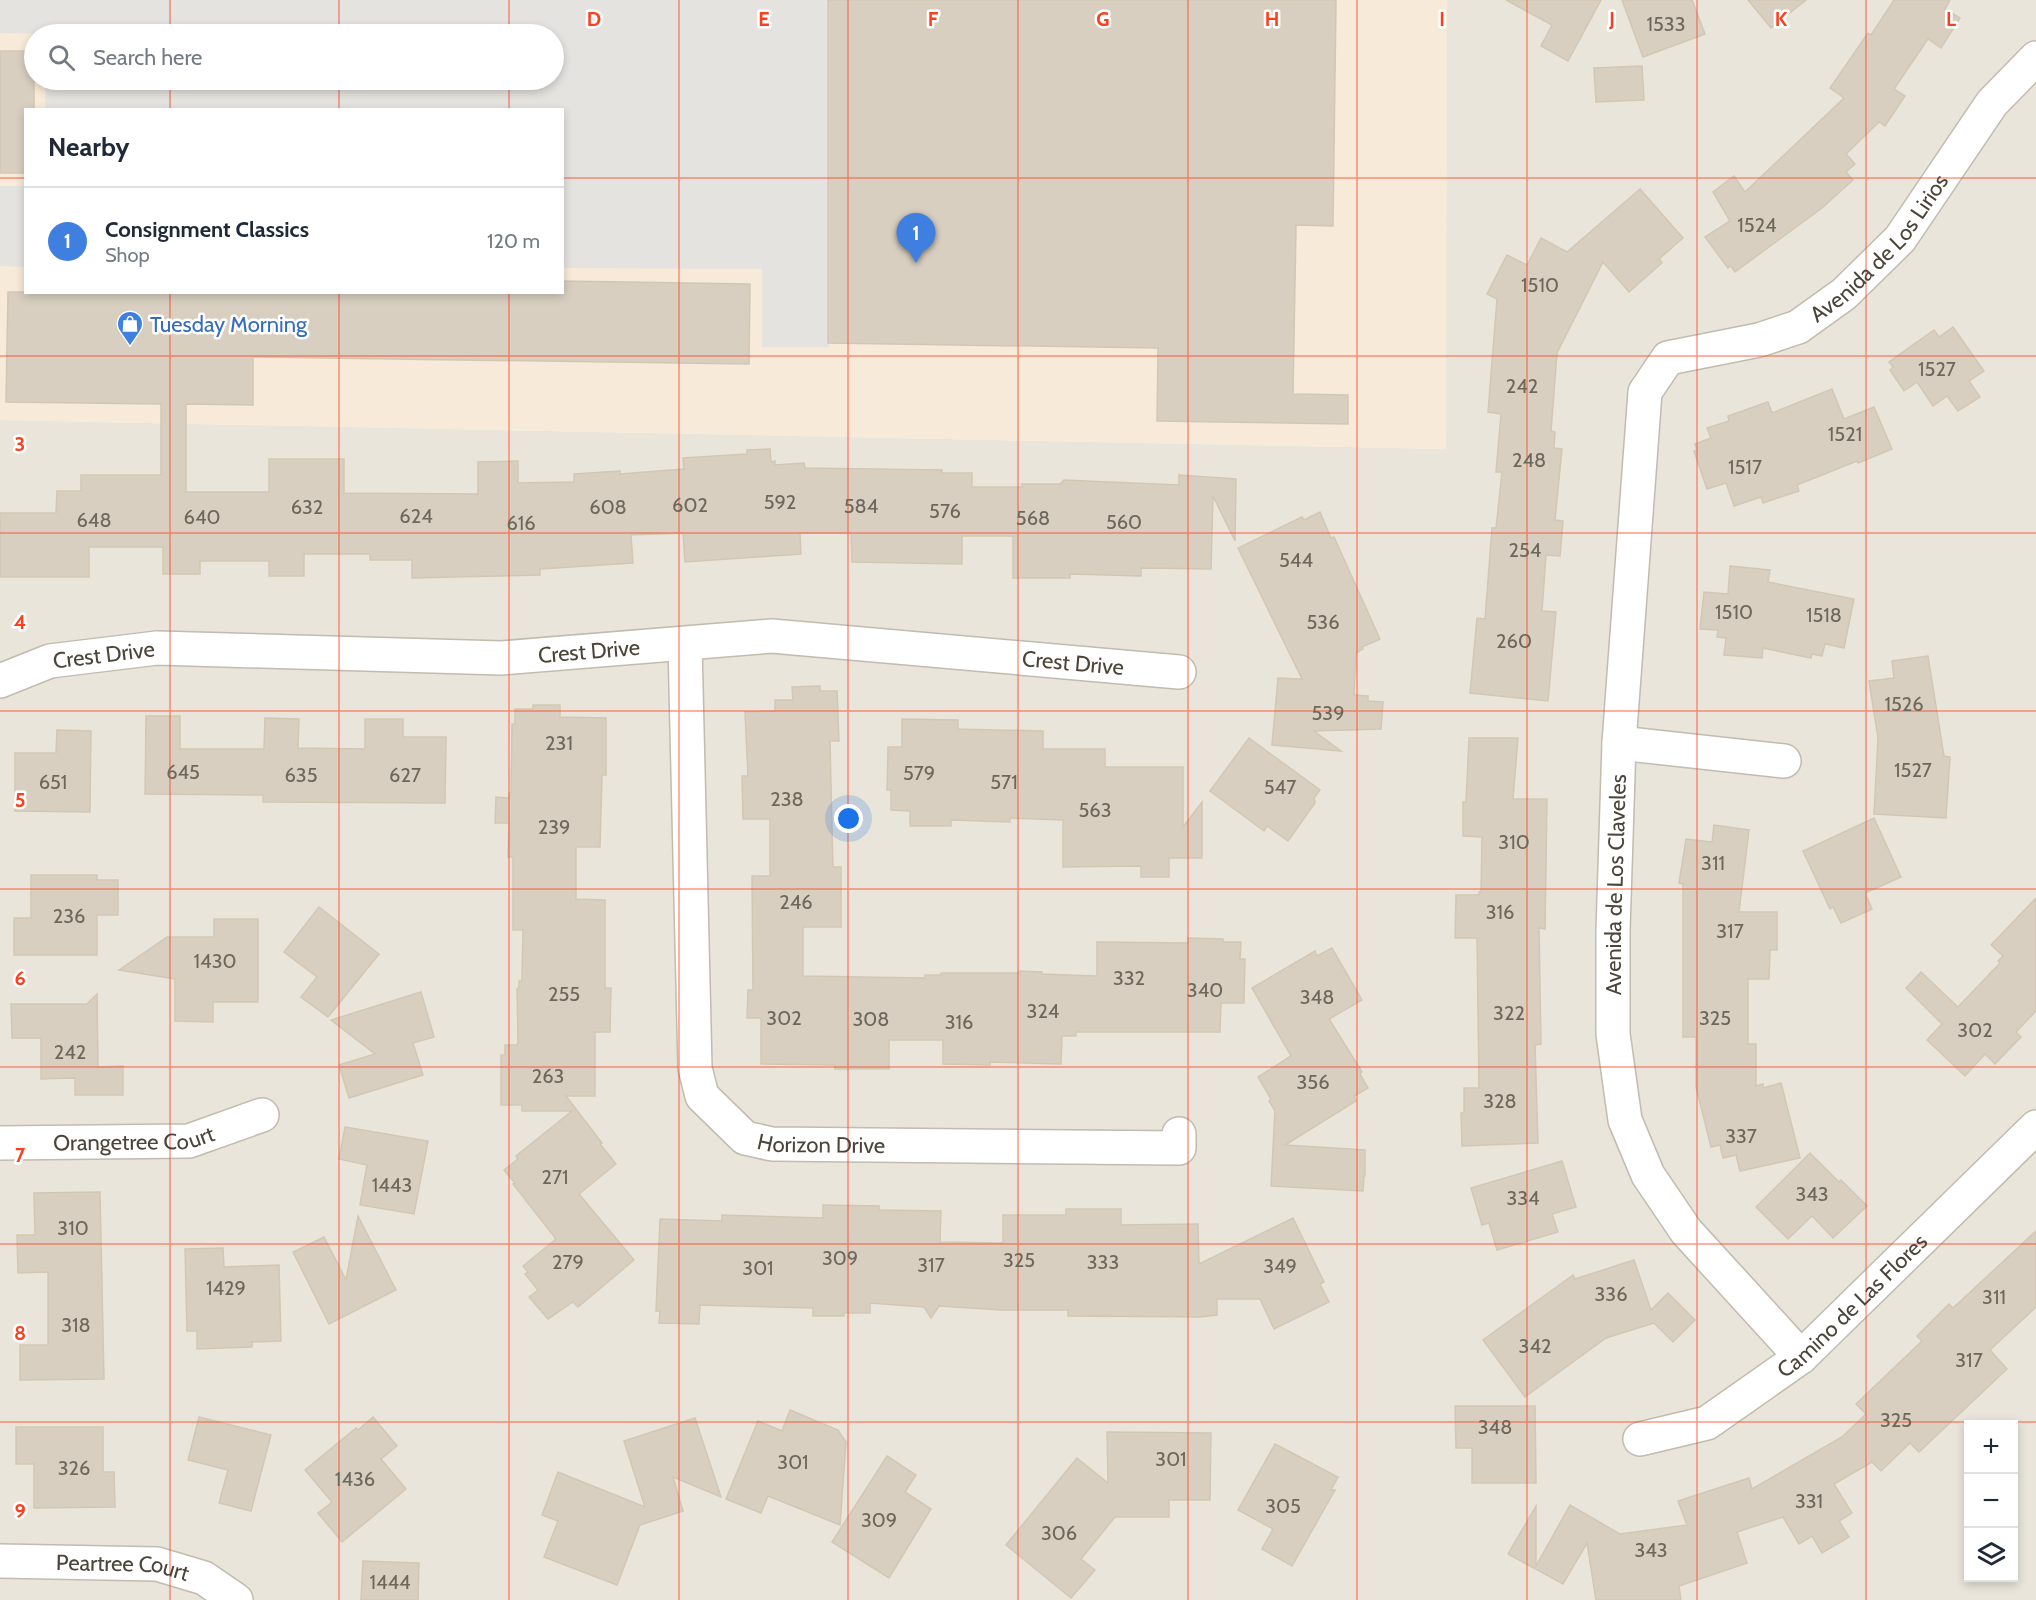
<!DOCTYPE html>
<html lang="en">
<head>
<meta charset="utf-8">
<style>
  body { margin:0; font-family:Cabin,sans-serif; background:#f2f2f3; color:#1f2937 }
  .controls { position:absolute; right:18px; bottom:18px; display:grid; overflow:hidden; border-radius:0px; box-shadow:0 3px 9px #0003 }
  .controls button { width:54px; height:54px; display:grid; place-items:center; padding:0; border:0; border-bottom:2px solid #e0e1e3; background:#fff; color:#1f2937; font:30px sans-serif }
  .you { position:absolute; left:849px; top:819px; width:21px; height:21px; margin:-15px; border:4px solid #fff; border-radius:50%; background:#1a73e8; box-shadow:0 0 0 9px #1a73e833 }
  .badge { display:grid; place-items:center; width:39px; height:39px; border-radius:50%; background:#fc3f1d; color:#fff; font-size:20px; font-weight:700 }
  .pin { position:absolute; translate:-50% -50px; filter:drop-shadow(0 2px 3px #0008) }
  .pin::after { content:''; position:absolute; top:32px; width:21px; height:18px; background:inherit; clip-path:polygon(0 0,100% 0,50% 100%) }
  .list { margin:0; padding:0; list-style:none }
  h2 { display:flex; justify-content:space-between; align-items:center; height:78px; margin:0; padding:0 24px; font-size:26px }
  h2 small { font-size:20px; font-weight:400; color:#747a83 }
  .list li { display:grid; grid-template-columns:39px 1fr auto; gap:18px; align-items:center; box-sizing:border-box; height:108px; padding:0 24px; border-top:2px solid #e0e1e3 }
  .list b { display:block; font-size:22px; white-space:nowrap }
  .list p { margin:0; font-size:20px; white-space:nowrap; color:#747a83 }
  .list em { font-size:20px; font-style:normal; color:#747a83 }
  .icon { flex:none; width:33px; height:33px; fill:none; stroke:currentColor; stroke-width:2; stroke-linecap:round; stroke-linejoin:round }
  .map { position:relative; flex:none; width:2036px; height:1600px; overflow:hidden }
  .search { position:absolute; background:#fff; box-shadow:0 3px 9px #0003; left:24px; top:24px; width:540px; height:66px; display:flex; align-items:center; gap:15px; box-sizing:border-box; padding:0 21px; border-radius:33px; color:#747a83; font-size:22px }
  .panel { position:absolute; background:#fff; box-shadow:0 3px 9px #0003; left:24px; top:108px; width:540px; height:186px; border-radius:0px }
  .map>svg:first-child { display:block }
  .residential { fill:#eae5da; fill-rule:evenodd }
  .commercial { fill:#f7ead8; fill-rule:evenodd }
  .parking { fill:#e5e3e0 }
  .building { fill:#d8cfc1; stroke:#d3c7b4; stroke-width:1.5 }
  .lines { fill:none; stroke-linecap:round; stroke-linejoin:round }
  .minor-casing { stroke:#c2bbae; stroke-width:36 }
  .minor { stroke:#fff; stroke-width:33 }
  .grid { fill:none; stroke:#fc3f1d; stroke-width:1.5; stroke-opacity:0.55 }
  .labels { text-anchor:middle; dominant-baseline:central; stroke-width:5; stroke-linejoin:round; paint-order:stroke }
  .number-label { font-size:20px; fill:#6e675b }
  .street-label { font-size:22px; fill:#4b4439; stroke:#fff }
  .shop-label { font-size:22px; fill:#366cbe; stroke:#fff; text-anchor:start }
  .grid-label { font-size:20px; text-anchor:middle; font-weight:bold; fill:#fc3f1d; stroke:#fff; stroke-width:5; stroke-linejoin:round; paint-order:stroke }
</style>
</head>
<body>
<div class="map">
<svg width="2036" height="1600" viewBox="0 0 2036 1600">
  <rect width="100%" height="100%" fill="#f6f3ec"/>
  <path class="residential" d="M 1447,0 L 2036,0 L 2036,1600 L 0,1600 L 0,420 L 1445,449 ZM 1968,1424 L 2014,1424 L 2014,1578 L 1968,1578 Z"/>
  <path class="commercial" d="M 0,0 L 1447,0 L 1446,449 L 0,420 ZM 34,34 L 554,34 L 554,80 L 34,80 ZM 26,110 L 562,110 L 562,292 L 26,292 Z"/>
  <g class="parking">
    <polygon points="0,0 830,0 829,347 762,347 762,269 563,268 562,110 45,109 46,80 554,80 554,34 46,34 0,33"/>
    <polygon points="0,186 25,186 25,267 0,266"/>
  </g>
  <g class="building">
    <polygon points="828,0 1336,0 1333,226 1296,225 1293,394 1348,395 1348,424 1157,421 1158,348 828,343"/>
    <polygon points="1506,0 1601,0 1568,61 1541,46 1552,25"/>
    <polygon points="1622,0 1692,0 1705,34 1643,57"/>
    <polygon points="1748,0 1806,0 1771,28"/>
    <polygon points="1894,0 1950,0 1945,9 1960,18 1941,48 1928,39 1894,89 1905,96 1885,126 1879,122 1846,154 1855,164 1846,172 1853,180 1822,208 1735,272 1731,266 1728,268 1705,237 1730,221 1713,192 1734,176 1745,192 1844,98 1830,88 1868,33 1871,35"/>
    <polygon points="0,51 34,51 34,110 26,110 26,173 0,173"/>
    <polygon points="1642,66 1644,100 1596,102 1594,68"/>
    <polygon points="1640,189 1683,238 1659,259 1662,263 1629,292 1603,262 1557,353 1551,431 1555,432 1554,448 1562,449 1555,520 1563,521 1560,556 1546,555 1542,611 1556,612 1548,701 1470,693 1477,618 1485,619 1492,528 1496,528 1502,472 1496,472 1501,414 1488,412 1497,299 1487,294 1507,255 1527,265 1541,238 1567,252"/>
    <polygon points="562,281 750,284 749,364 253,357 253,405 186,404 186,492 269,492 269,459 344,459 344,493 478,494 478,462 518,461 518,483 574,482 574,474 620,471 620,474 684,469 683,458 747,454 747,450 770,449 771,462 775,461 775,465 804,463 805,468 942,470 942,473 972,473 972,487 1022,487 1022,484 1060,484 1064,480 1179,485 1179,475 1236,479 1235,541 1213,496 1211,569 1141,568 1141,576 1070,574 1070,578 1013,578 1013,536 962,536 962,564 852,562 851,533 800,533 801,554 685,562 683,533 631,535 633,563 540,569 540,575 412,578 412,560 370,560 370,554 304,554 304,576 269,576 269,561 200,561 200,574 163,574 163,547 89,547 89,577 0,577 0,513 56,513 57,491 81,491 81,475 161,475 161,404 6,402 8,292 562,292"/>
    <polygon points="1953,327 1984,371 1969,381 1980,397 1958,411 1947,396 1933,406 1917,382 1904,391 1890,370 1893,367 1889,362 1934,330 1939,337"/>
    <polygon points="1832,389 1844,419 1874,407 1892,449 1858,463 1857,461 1797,485 1799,491 1763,503 1761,497 1734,506 1726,483 1707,489 1694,451 1697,450 1695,444 1711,438 1707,428 1729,421 1728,416 1768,402 1772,413"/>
    <polygon points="1320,512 1331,538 1334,537 1380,639 1362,647 1363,649 1356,653 1354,695 1368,696 1368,701 1383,702 1381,729 1314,731 1341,751 1272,745 1278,678 1302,679 1238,548 1302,517 1304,520"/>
    <polygon points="1730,566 1770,570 1768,582 1854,599 1844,648 1825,644 1822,656 1812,654 1811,658 1763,648 1762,658 1724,655 1726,638 1717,637 1718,630 1700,629 1704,592 1728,594"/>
    <polygon points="1928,656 1944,756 1950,757 1946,818 1874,814 1878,738 1869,681 1894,678 1892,661"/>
    <polygon points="820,686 820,691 837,691 839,741 830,741 833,867 841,867 841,927 803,927 803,976 925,978 925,975 941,975 941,973 1019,973 1019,971 1042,972 1042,974 1097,976 1097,942 1188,943 1188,938 1223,939 1223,942 1241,942 1240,959 1245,959 1244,1003 1221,1003 1220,1032 1076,1032 1076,1036 1062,1036 1061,1064 990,1062 990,1065 943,1064 943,1040 889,1040 889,1069 835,1069 835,1065 761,1064 761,1018 747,1018 748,990 753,990 752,876 770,876 770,819 743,819 742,776 748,776 745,712 775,711 775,700 793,700 792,687"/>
    <polygon points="533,705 560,705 560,717 606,718 606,775 602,775 600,847 576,847 576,899 605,900 605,988 611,988 610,1032 595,1032 595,1096 566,1096 602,1143 600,1144 616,1164 579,1194 634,1260 578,1307 573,1302 548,1319 529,1297 538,1290 525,1274 528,1272 523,1266 556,1239 513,1184 515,1183 504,1170 518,1159 516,1156 572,1111 522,1111 522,1105 501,1105 501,1055 505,1055 505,1045 517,1045 518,1042 517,989 519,987 519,981 522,981 523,930 513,930 513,857 508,857 509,823 495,823 496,797 509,798 509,793 511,793 512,724 515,724 515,709 533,709"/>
    <polygon points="146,716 180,716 180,749 264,749 265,718 299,719 298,748 365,749 365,719 403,719 403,737 446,737 445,803 263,802 263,795 145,794"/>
    <polygon points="902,719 958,720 958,729 1043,731 1043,749 1105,749 1105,767 1183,767 1183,827 1202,802 1202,858 1169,858 1169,877 1141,877 1141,866 1063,867 1063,820 1010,818 1010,822 951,820 951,826 910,826 910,811 891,810 891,790 887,790 888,747 902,747"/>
    <polygon points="57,730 91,731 90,812 15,811 15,753 56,753"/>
    <polygon points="1249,738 1320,790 1314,798 1315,803 1288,841 1267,826 1264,831 1210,791"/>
    <polygon points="1469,738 1518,738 1513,799 1547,799 1545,929 1539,928 1541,1044 1535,1045 1538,1143 1462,1146 1461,1113 1464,1113 1464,1088 1479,1088 1477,938 1455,938 1456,895 1479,895 1479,892 1481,892 1482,837 1463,836 1463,802 1466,802"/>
    <polygon points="1874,818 1901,877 1865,893 1872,909 1841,923 1833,907 1830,909 1803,851"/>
    <polygon points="1714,825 1749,830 1739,912 1777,912 1777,950 1770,950 1769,979 1748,979 1748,1044 1756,1044 1756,1086 1763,1084 1763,1088 1781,1083 1800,1158 1740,1171 1736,1155 1723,1158 1720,1145 1711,1147 1696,1087 1696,1037 1683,1037 1683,884 1679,883 1686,839 1712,842"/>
    <polygon points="31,875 97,875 97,880 118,880 118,915 97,915 97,955 14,955 14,918 31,918"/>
    <polygon points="2036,898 2036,1011 2016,1032 2021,1037 1995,1064 1985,1054 1965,1076 1927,1040 1942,1024 1906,988 1921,972 1958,1007 2000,963 1998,961 2003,956 1991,945"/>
    <polygon points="319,907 379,954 328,1017 301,997 317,977 284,952"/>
    <polygon points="214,919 258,919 258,1002 213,1002 213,1022 175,1021 175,979 119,970 167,937 214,937"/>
    <polygon points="1332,948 1362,1000 1329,1019 1362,1072 1360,1074 1368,1088 1354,1096 1356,1101 1285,1145 1365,1150 1365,1176 1364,1176 1363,1191 1271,1186 1275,1111 1269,1101 1271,1099 1258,1077 1291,1056 1252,988 1315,951 1317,956"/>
    <polygon points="421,992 434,1037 413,1043 423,1075 349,1098 339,1065 375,1054 331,1020"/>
    <polygon points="97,994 98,1067 123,1066 123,1095 75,1095 75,1078 41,1079 41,1038 12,1038 11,1004 87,1004"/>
    <polygon points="345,1127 428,1141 414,1214 360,1205 367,1165 339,1159"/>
    <polygon points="1810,1153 1839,1182 1841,1180 1867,1206 1833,1238 1812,1216 1788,1239 1756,1207"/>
    <polygon points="1562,1161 1576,1207 1552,1214 1558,1232 1497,1250 1489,1223 1482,1225 1471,1188"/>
    <polygon points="100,1192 104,1379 20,1380 20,1345 48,1345 48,1272 18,1273 17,1235 35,1235 34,1193"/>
    <polygon points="823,1205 879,1206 879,1210 941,1211 940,1242 1003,1243 1003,1215 1066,1215 1066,1209 1121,1209 1121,1225 1198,1224 1199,1264 1293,1218 1324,1282 1320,1284 1329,1302 1274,1329 1260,1299 1217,1299 1217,1315 1200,1317 1068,1316 1068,1310 1001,1310 939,1306 931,1318 924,1307 870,1303 870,1313 844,1313 844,1316 813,1316 813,1308 700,1305 699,1324 659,1323 660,1311 656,1311 660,1219 722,1221 722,1215 823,1218"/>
    <polygon points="358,1216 396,1290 329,1324 293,1252 324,1237 346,1280"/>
    <polygon points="2036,1231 2036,1307 1990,1350 2007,1369 1919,1452 1910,1443 1881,1471 1872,1462 1834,1484 1852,1513 1839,1521 1849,1537 1822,1553 1812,1536 1799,1544 1783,1517 1737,1532 1747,1563 1679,1586 1681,1600 1596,1600 1587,1543 1563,1584 1508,1554 1536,1506 1536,1566 1570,1505 1620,1534 1687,1525 1678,1501 1749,1478 1752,1489 1842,1437 1866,1414 1856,1404 1922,1341 1917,1336 1949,1304 1953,1308"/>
    <polygon points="223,1248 224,1267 279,1265 281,1341 252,1342 252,1347 197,1349 197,1331 187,1331 185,1249"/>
    <polygon points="1634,1260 1651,1310 1668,1293 1695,1320 1673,1342 1654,1323 1606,1338 1525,1397 1483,1340 1573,1275 1575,1279"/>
    <polygon points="1455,1406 1535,1406 1536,1483 1472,1483 1472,1448 1456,1448"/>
    <polygon points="790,1410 838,1430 846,1442 840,1525 768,1496 761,1513 726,1499 758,1421 782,1431"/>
    <polygon points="199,1417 271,1435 251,1511 219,1503 228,1470 188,1460"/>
    <polygon points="373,1417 397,1446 381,1459 406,1489 342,1542 318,1513 332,1502 305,1470 356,1428 358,1430"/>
    <polygon points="695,1418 721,1497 673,1477 683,1511 640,1525 617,1585 544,1557 558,1521 542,1515 558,1472 645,1507 624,1441"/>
    <polygon points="16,1427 103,1427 103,1472 114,1472 115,1507 34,1508 34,1464 16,1464"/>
    <polygon points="1107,1432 1211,1433 1210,1500 1169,1500 1169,1517 1115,1517 1081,1559 1095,1570 1071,1598 1006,1545 1077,1458 1108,1483"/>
    <polygon points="1275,1444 1338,1477 1331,1490 1335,1490 1292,1566 1262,1549 1273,1529 1238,1510"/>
    <polygon points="887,1456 916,1475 905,1492 931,1509 889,1578 832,1542"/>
    <polygon points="363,1561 419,1563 418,1600 361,1600"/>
  </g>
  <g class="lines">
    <defs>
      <g id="minor">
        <path id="s1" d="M 685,644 L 695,1068 L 702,1096 L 745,1138 L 772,1144 L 1179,1148 L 1179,1134"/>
        <path id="s2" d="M 0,681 L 50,661 L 157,648 L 501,658 L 772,636 L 1179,672"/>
        <polyline points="1619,743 1784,761"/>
        <path id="s3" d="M 0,1143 L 189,1141 L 262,1115"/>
        <path id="s4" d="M 1801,1357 L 1686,1231 L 1648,1175 L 1625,1120 L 1613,1034 L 1613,931 L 1619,743 L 1645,392 L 1668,358 L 1759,340 L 1798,327 L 1844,294 L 1900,239 L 1992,103 L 2036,58"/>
        <path id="s5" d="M 1640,1439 L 1707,1423 L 1801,1357 L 2036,1127"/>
        <path id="s6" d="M 0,1561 L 157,1564 L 204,1578 L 236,1600"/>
      </g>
    </defs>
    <use href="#minor" class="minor-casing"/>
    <use href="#minor" class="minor"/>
  </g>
  <path class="grid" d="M 170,0 L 170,34M 339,0 L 339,34M 509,0 L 509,34M 679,0 L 679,1600M 848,0 L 848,1600M 1018,0 L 1018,1600M 1188,0 L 1188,1600M 1357,0 L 1357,1600M 1527,0 L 1527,1600M 1697,0 L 1697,1600M 1866,0 L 1866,1600M 170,80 L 170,110M 339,80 L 339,110M 509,80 L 509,110M 0,178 L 26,178M 562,178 L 2036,178M 170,292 L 170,1600M 339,292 L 339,1600M 509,292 L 509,1600M 0,356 L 2036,356M 0,533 L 2036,533M 0,711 L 2036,711M 0,889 L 2036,889M 0,1067 L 2036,1067M 0,1244 L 2036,1244M 0,1422 L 2036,1422"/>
  <defs>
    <symbol id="shop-pin" viewBox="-11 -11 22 30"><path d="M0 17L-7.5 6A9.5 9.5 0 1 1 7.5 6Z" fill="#3f7fe0" stroke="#fff"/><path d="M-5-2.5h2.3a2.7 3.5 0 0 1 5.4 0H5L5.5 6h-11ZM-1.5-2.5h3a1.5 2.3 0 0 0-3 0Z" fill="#fff"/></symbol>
  </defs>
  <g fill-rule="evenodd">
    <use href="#shop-pin" x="115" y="309" width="30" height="40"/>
  </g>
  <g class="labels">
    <g class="number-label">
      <text x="1666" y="24">1533</text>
      <text x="1757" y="225">1524</text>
      <text x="1540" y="285">1510</text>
      <text x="1937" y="369">1527</text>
      <text x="1522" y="386">242</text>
      <text x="1845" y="434">1521</text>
      <text x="1529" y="460">248</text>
      <text x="1745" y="467">1517</text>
      <text x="780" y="502">592</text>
      <text x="690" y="505">602</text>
      <text x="861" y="506">584</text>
      <text x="307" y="507">632</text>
      <text x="608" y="507">608</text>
      <text x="945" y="511">576</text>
      <text x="416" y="516">624</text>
      <text x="202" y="517">640</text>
      <text x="1033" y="518">568</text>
      <text x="94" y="520">648</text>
      <text x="1124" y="522">560</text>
      <text x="521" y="523">616</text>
      <text x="1525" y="550">254</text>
      <text x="1296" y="560">544</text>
      <text x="1734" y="612">1510</text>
      <text x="1824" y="615">1518</text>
      <text x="1323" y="622">536</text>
      <text x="1514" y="641">260</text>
      <text x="1904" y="704">1526</text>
      <text x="1328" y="713">539</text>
      <text x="559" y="743">231</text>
      <text x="1913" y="770">1527</text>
      <text x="183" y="772">645</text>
      <text x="919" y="773">579</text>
      <text x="301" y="775">635</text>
      <text x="405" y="775">627</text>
      <text x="53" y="782">651</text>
      <text x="1004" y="782">571</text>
      <text x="1280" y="787">547</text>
      <text x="787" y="799">238</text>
      <text x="1095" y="810">563</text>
      <text x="554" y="827">239</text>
      <text x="1514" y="842">310</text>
      <text x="1713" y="863">311</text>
      <text x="796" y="902">246</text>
      <text x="1500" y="912">316</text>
      <text x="69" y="916">236</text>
      <text x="1730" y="931">317</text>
      <text x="215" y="961">1430</text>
      <text x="1129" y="978">332</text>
      <text x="1205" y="990">340</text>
      <text x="564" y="994">255</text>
      <text x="1317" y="997">348</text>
      <text x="1043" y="1011">324</text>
      <text x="1509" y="1013">322</text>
      <text x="784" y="1018">302</text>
      <text x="1715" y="1018">325</text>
      <text x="871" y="1019">308</text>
      <text x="959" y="1022">316</text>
      <text x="1975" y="1030">302</text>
      <text x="70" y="1052">242</text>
      <text x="548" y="1076">263</text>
      <text x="1313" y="1082">356</text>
      <text x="1500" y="1101">328</text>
      <text x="1741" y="1136">337</text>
      <text x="555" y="1177">271</text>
      <text x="392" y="1185">1443</text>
      <text x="1812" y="1194">343</text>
      <text x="1523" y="1198">334</text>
      <text x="73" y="1228">310</text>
      <text x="840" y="1258">309</text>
      <text x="1019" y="1260">325</text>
      <text x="568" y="1262">279</text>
      <text x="1103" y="1262">333</text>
      <text x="931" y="1265">317</text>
      <text x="1280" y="1266">349</text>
      <text x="758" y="1268">301</text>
      <text x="226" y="1288">1429</text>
      <text x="1611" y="1294">336</text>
      <text x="1994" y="1297">311</text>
      <text x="76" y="1325">318</text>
      <text x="1535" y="1346">342</text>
      <text x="1969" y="1360">317</text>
      <text x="1896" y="1420">325</text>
      <text x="1495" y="1427">348</text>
      <text x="1171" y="1459">301</text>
      <text x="793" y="1462">301</text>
      <text x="74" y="1468">326</text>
      <text x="355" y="1479">1436</text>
      <text x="1809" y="1501">331</text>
      <text x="1283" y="1506">305</text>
      <text x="879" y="1520">309</text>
      <text x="1059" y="1533">306</text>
      <text x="1651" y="1550">343</text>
      <text x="390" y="1582">1444</text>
    </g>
    <g class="street-label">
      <text stroke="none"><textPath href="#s4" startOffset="1317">Avenida de Los Lirios</textPath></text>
      <text stroke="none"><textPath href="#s2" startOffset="594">Crest Drive</textPath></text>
      <text stroke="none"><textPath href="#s2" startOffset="108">Crest Drive</textPath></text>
      <text stroke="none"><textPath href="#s2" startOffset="1080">Crest Drive</textPath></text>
      <text stroke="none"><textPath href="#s4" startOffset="534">Avenida de Los Claveles</textPath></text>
      <text stroke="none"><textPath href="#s3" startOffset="134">Orangetree Court</textPath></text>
      <text stroke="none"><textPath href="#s1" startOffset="590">Horizon Drive</textPath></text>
      <text stroke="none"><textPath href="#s5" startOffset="256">Camino de Las Flores</textPath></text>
      <text stroke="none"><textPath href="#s6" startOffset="123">Peartree Court</textPath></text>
    </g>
    <g class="shop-label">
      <text x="150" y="324">Tuesday Morning</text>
    </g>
  </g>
  <g class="grid-label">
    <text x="594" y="26">D</text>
    <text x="764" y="26">E</text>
    <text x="933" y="26">F</text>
    <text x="1103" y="26">G</text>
    <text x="1272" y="26">H</text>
    <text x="1442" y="26">I</text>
    <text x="1612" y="26">J</text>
    <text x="1781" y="26">K</text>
    <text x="1951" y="26">L</text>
    <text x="20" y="451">3</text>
    <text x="20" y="629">4</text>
    <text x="20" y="807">5</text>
    <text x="20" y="985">6</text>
    <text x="20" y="1162">7</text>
    <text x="20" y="1340">8</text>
    <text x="20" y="1518">9</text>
  </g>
</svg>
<div class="controls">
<button>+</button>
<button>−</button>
<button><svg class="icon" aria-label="layers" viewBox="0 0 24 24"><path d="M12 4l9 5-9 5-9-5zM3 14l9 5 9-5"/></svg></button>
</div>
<div class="you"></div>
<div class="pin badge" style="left:916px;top:263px;background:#3f7fe0">1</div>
<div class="search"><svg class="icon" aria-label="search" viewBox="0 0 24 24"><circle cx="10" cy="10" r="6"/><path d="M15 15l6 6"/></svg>Search here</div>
<section class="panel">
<h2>Nearby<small></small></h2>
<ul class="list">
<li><span class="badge" style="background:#3f7fe0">1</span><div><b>Consignment Classics</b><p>Shop</p></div><em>120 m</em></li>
</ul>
</section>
</div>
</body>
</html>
